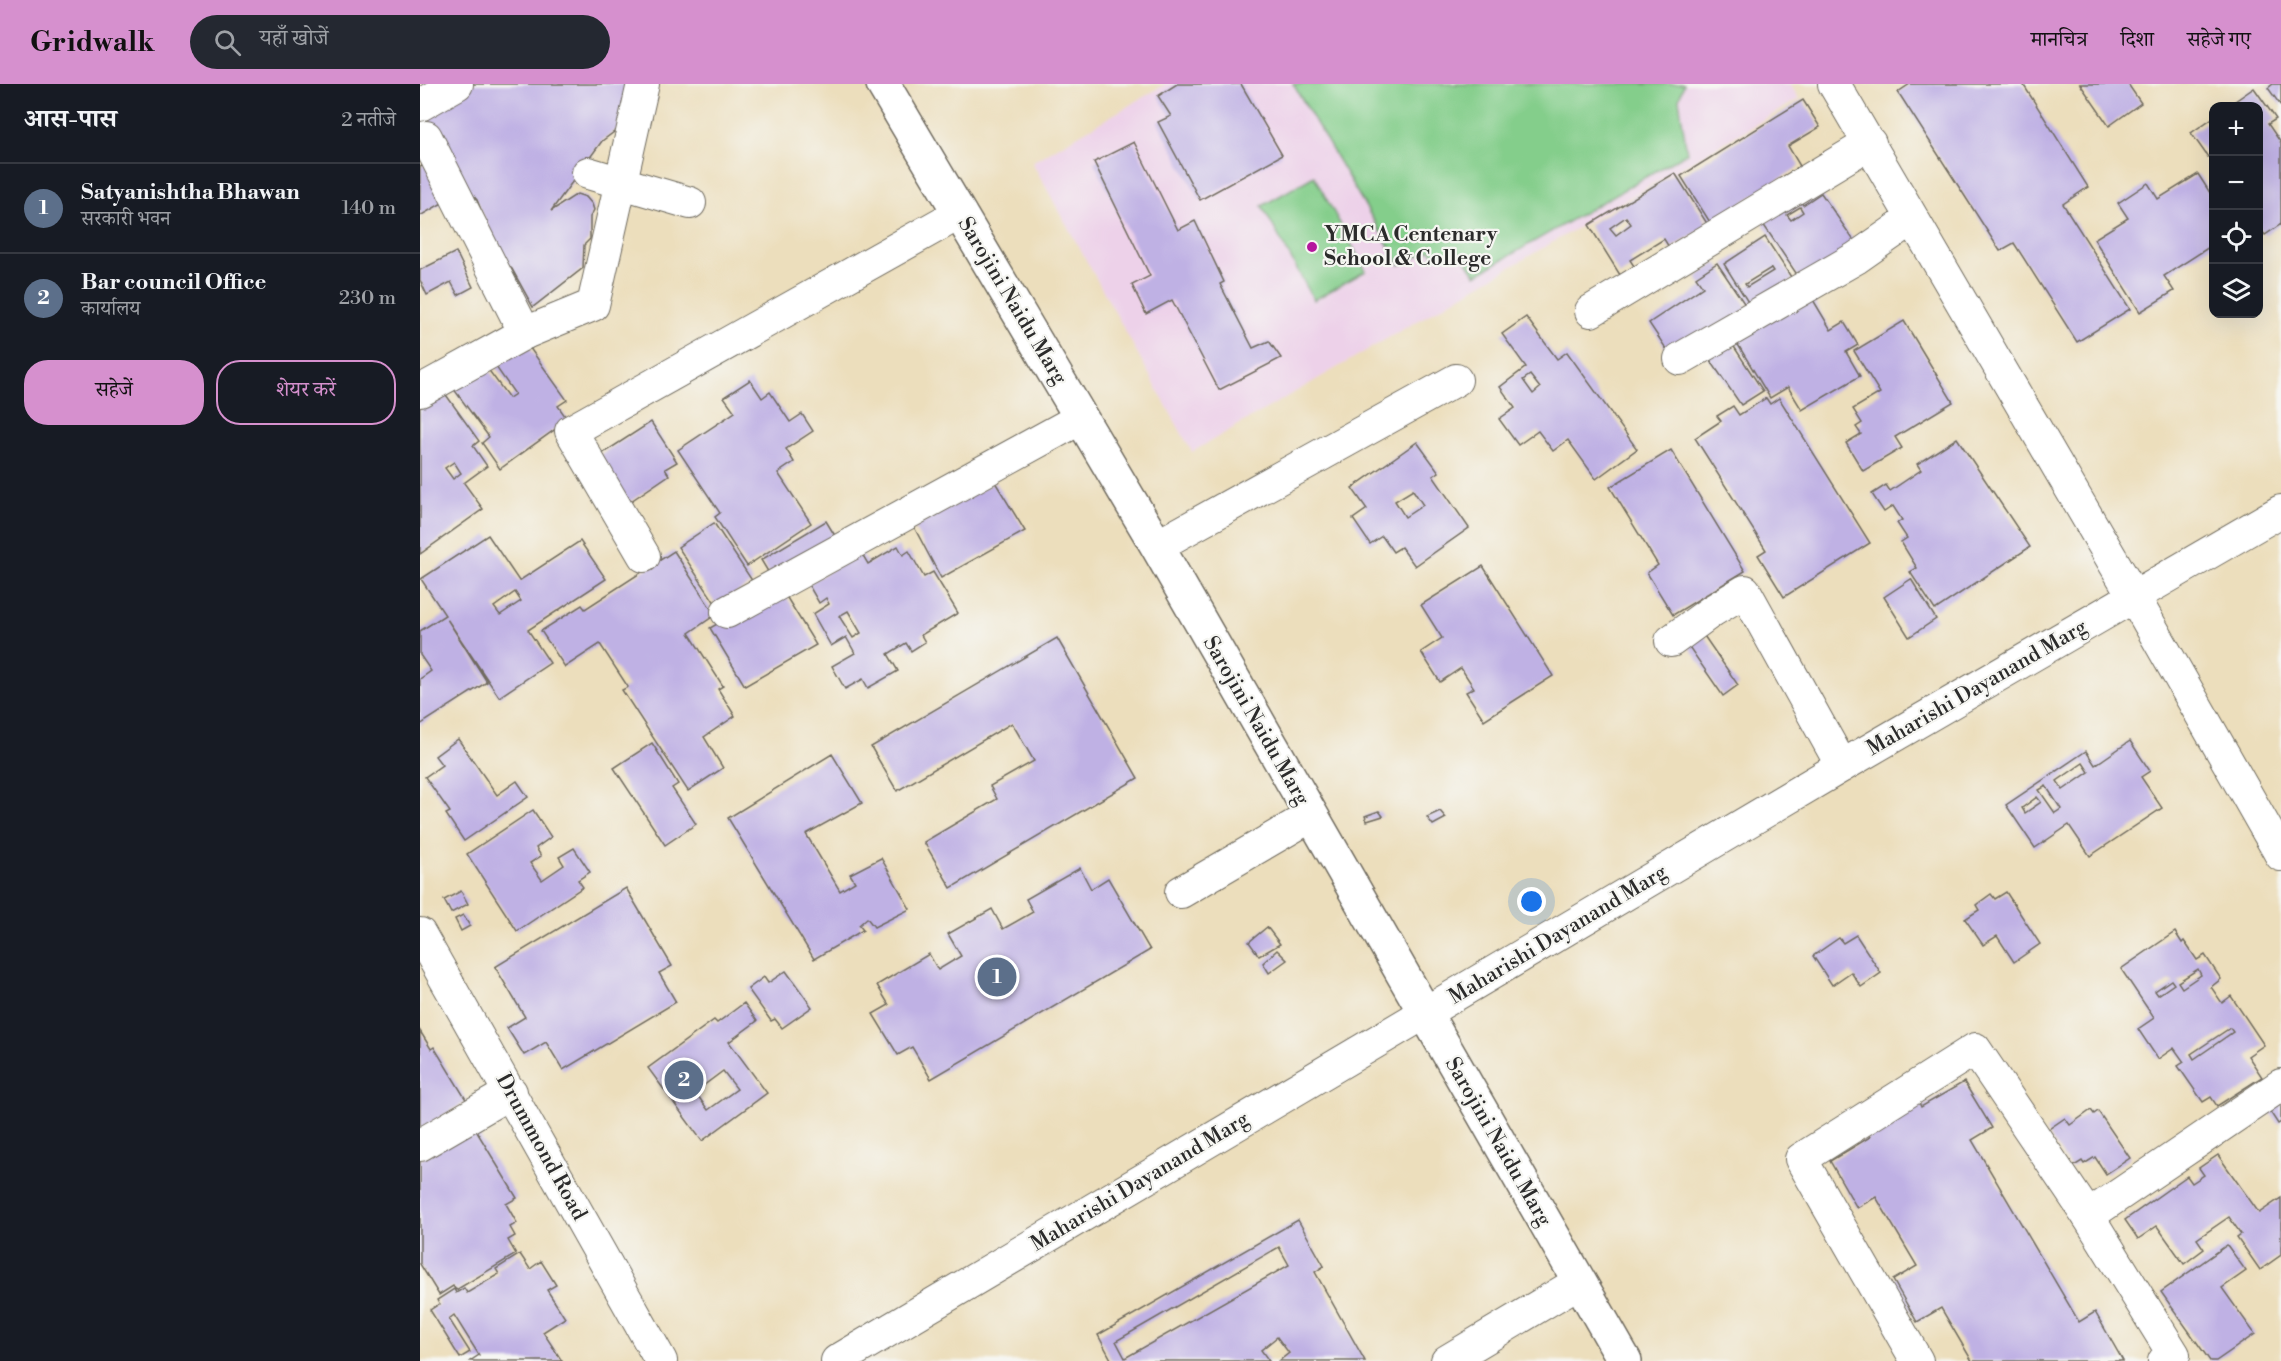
<!DOCTYPE html>
<html lang="hi">
<head>
<meta charset="utf-8">
<style>
  body { margin:0; font-family:"Libre Bodoni","Noto Serif Devanagari",serif; background:#242831; color:#f1f3f6 }
  .controls { position:absolute; right:18px; top:18px; display:grid; overflow:hidden; border-radius:12px; box-shadow:0 6px 24px #0002 }
  .controls button { width:54px; height:54px; display:grid; place-items:center; padding:0; border:0; border-bottom:2px solid #363941; background:#171b24; color:#f1f3f6; font:30px sans-serif }
  .you { position:absolute; left:1112px; top:818px; width:21px; height:21px; margin:-15px; border:4px solid #fff; border-radius:50%; background:#1a73e8; box-shadow:0 0 0 9px #1a73e833 }
  .badge { display:grid; place-items:center; width:39px; height:39px; border-radius:50%; background:#d690ce; color:#fff; font-size:20px; font-weight:700 }
  .pin { position:absolute; translate:-50% -50%; border:3px solid #fff; box-shadow:0 2px 6px #0006 }
  .list { margin:0; padding:0; list-style:none }
  h2 { display:flex; justify-content:space-between; align-items:center; height:78px; margin:0; padding:0 24px; font-size:26px }
  h2 small { font-size:20px; font-weight:400; color:#9ea1a6 }
  .list li { display:grid; grid-template-columns:39px 1fr auto; gap:18px; align-items:center; box-sizing:border-box; height:90px; padding:0 24px; border-top:2px solid #363941 }
  .list b { display:block; font-size:22px; white-space:nowrap }
  .list p { margin:0; font-size:20px; white-space:nowrap; color:#9ea1a6 }
  .list em { font-size:20px; font-style:normal; color:#9ea1a6 }
  .actions { display:flex; gap:12px; padding:18px 24px }
  .actions a { flex:1; padding:14px 0; border:2px solid #d690ce; border-radius:24px; text-align:center; font-size:21px; color:#d690ce }
  .actions .main { background:#d690ce; color:#111 }
  .icon { flex:none; width:33px; height:33px; fill:none; stroke:currentColor; stroke-width:2; stroke-linecap:round; stroke-linejoin:round }
  .map { position:relative; flex:none; width:1861px; height:1277px; overflow:hidden }
  header { display:flex; align-items:center; gap:36px; box-sizing:border-box; height:84px; padding:0 30px; background:#d690ce; color:#111 }
  header strong { font-size:28px }
  nav { display:flex; gap:33px; margin-inline-start:auto; font-size:21px }
  .search { width:420px; height:54px; background:#242831; display:flex; align-items:center; gap:15px; box-sizing:border-box; padding:0 21px; border-radius:33px; color:#9ea1a6; font-size:22px }
  main { display:flex }
  aside { flex:1; background:#171b24 }
  .map>svg:first-child { display:block }
  .built { fill:#edd1e9 }
  .pitch { fill:#84ce8b; stroke:#587c5b; stroke-width:1.5 }
  .building { fill:#bfb1e4; fill-rule:evenodd }
  .lines { fill:none; stroke-linecap:round; stroke-linejoin:round }
  .minor-casing { stroke:#6f6a5e; stroke-width:34 }
  .major-casing { stroke:#6f6a5e; stroke-width:36 }
  .minor { stroke:#fff; stroke-width:32 }
  .major { stroke:#fff; stroke-width:33 }
  .poi-dot { fill:#b5179e; stroke:#f6f6f2; stroke-width:2 }
  .labels { text-anchor:middle; dominant-baseline:central; stroke-width:4.5; stroke-linejoin:round; paint-order:stroke }
  .poi-label { font-size:21px; font-weight:bold; fill:#2b2b2b; stroke:#f6f6f2; text-anchor:start }
  .street-label { font-size:21px; fill:#2b2b2b; stroke:#f6f6f2 }
</style>
</head>
<body>
<header>
<strong>Gridwalk</strong>
<div class="search"><svg class="icon" aria-label="search" viewBox="0 0 24 24"><circle cx="10" cy="10" r="6"/><path d="M15 15l6 6"/></svg>यहाँ खोजें</div>
<nav><a>मानचित्र</a><a>दिशा</a><a>सहेजे गए</a></nav>
</header>
<main>
<aside>
<h2>आस-पास<small>2 नतीजे</small></h2>
<ul class="list">
<li><span class="badge" style="background:#5c6f8a">1</span><div><b>Satyanishtha Bhawan</b><p>सरकारी भवन</p></div><em>140 m</em></li>
<li><span class="badge" style="background:#5c6f8a">2</span><div><b>Bar council Office</b><p>कार्यालय</p></div><em>230 m</em></li>
</ul>
<div class="actions"><a class="main">सहेजें</a><a>शेयर करें</a></div>
</aside>
<div class="map">
<svg width="1861" height="1277" viewBox="0 0 1861 1277">
  <rect width="100%" height="100%" fill="#f6f6f2"/>
  <filter id="ink" filterUnits="userSpaceOnUse"><feTurbulence type="fractalNoise" baseFrequency=".0167" numOctaves="2"/><feDisplacementMap in="SourceGraphic" scale="12" xChannelSelector="R" yChannelSelector="G"/><feConvolveMatrix kernelMatrix="1 2 1 2 8 2 1 2 1" color-interpolation-filters="sRGB"/></filter>
  <filter id="wash" filterUnits="userSpaceOnUse"><feTurbulence type="fractalNoise" baseFrequency=".008" numOctaves="4" result="noise"/><feDisplacementMap in="SourceGraphic" scale="24" xChannelSelector="R" yChannelSelector="G"/><feGaussianBlur stdDeviation="1.35" result="paint"/><feColorMatrix in="noise" values="0 0 0 0 0 0 0 0 0 0 0 0 0 0 0 0 0 1.4 0 .05"/><feComposite in="paint" operator="in"/></filter>
  <g filter="url(#wash)">
    <rect width="100%" height="100%" fill="#ecdebc"/>
    <polygon class="built" points="746,0 1370,0 1379,15 772,368 612,78"/>
    <g class="pitch">
      <polygon points="873,0 1264,0 1259,15 1267,69 1056,191 1041,169 1016,173 1010,166 980,181"/>
      <polygon points="894,92 946,187 894,216 842,122"/>
    </g>
    <g id="blocks">
      <g class="building">
        <polygon points="51,0 212,0 198,45 182,57 131,127 157,110 166,113 172,120 174,126 170,133 170,155 164,161 163,184 113,223 92,185 81,175 57,116 26,83 0,42 0,30"/>
        <polygon points="757,0 821,0 862,71 780,116 738,38 751,32 738,12"/>
        <polygon points="1490,0 1603,0 1668,103 1643,120 1710,225 1657,258 1594,159 1580,167 1478,8"/>
        <polygon points="1660,0 1708,0 1721,19 1689,42"/>
        <polygon points="1853,0 1861,0 1861,22 1848,4"/>
        <polygon points="1834,4 1856,35 1848,40 1861,59 1861,140 1845,151 1838,142 1838,22 1808,22"/>
        <polygon points="1383,16 1400,43 1368,62 1380,82 1311,126 1293,143 1261,92"/>
        <polygon points="1794,33 1794,77 1790,72 1788,73 1771,49"/>
        <polygon points="714,58 758,146 775,137 804,198 800,200 833,264 849,257 861,274 799,306 752,216 726,230 712,201 730,192 674,78"/>
        <polygon points="9,78 31,114 0,132 0,83"/>
        <path d="M 1255,89 L 1288,141 L 1250,165 L 1244,155 L 1210,176 L 1214,182 L 1200,191 L 1169,141 ZM 1206,133 L 1211,140 L 1196,151 L 1190,144 Z"/>
        <polygon points="1778,90 1794,115 1794,160 1744,192 1754,207 1720,228 1674,155 1708,134 1698,119 1728,99 1738,115"/>
        <path d="M 1401,109 L 1437,161 L 1384,201 L 1343,140 L 1379,115 L 1383,121 ZM 1380,123 L 1383,128 L 1371,136 L 1367,131 Z"/>
        <path d="M 1345,153 L 1373,196 L 1331,223 L 1304,180 ZM 1351,184 L 1353,187 L 1327,203 L 1325,200 Z"/>
        <polygon points="36,168 53,203 38,211 31,198 7,211 0,196 0,186"/>
        <polygon points="1297,179 1328,225 1253,275 1229,239 1283,203 1276,193"/>
        <polygon points="1386,204 1411,246 1424,238 1438,261 1426,268 1440,292 1382,326 1368,303 1350,314 1311,249"/>
        <path d="M 1106,233 L 1137,275 L 1147,268 L 1217,365 L 1176,395 L 1148,356 L 1133,367 L 1118,347 L 1098,361 L 1079,335 L 1095,324 L 1080,303 L 1106,283 L 1082,250 ZM 1110,291 L 1120,304 L 1113,310 L 1103,296 Z"/>
        <polygon points="1484,237 1533,318 1475,353 1482,364 1443,387 1426,359 1441,350 1436,343 1442,339 1433,325 1460,309 1434,267"/>
        <polygon points="1307,252 1343,307 1321,321 1284,267"/>
        <polygon points="107,260 147,316 138,322 148,336 80,385 62,359 69,353 33,304 65,281 89,314 95,310 76,283"/>
        <polygon points="330,296 342,314 350,308 370,338 382,330 393,347 366,365 374,378 358,389 391,439 327,482 295,433 300,429 258,366 315,328 304,313"/>
        <path d="M 19,301 L 59,357 L 53,362 L 67,382 L 44,399 L 63,425 L 0,470 L 0,316 ZM 34,378 L 41,389 L 33,395 L 25,384 Z"/>
        <polygon points="1346,314 1350,320 1359,314 1450,459 1364,513 1338,471 1346,466 1275,354 1301,337 1297,332 1313,322 1319,331"/>
        <polygon points="231,338 257,378 245,385 249,391 208,419 180,371"/>
        <polygon points="1537,354 1610,463 1515,526 1490,488 1497,484 1481,458 1487,454 1477,439 1482,436 1473,422 1464,428 1452,410 1466,401 1470,407 1501,386 1497,380"/>
        <path d="M 997,358 L 1019,388 L 1013,392 L 1049,444 L 995,482 L 981,463 L 973,468 L 962,452 L 950,460 L 933,435 L 947,425 L 932,404 ZM 993,406 L 1003,421 L 985,433 L 975,417 Z"/>
        <polygon points="1251,366 1325,487 1253,531 1227,489 1238,481 1190,403"/>
        <polygon points="575,398 605,447 521,494 494,443"/>
        <polygon points="406,437 420,460 350,491 341,476"/>
        <polygon points="294,439 333,498 297,522 258,463"/>
        <path d="M 68,451 L 99,497 L 160,457 L 186,495 L 108,546 L 130,579 L 79,613 L 27,535 L 67,598 L 0,641 L 0,595 L 11,587 L 0,571 L 0,547 L 25,531 L 1,495 ZM 95,508 L 101,517 L 80,531 L 74,523 Z"/>
        <path d="M 478,462 L 483,471 L 489,467 L 504,493 L 513,488 L 538,529 L 501,551 L 505,558 L 491,567 L 486,559 L 468,570 L 478,587 L 448,604 L 443,595 L 425,605 L 412,582 L 435,569 L 426,553 L 411,562 L 393,530 L 409,520 L 406,514 L 399,519 L 388,500 L 441,468 L 448,480 ZM 428,527 L 441,549 L 433,554 L 419,532 Z"/>
        <polygon points="254,467 295,531 269,549 303,602 298,605 315,632 284,653 303,684 268,707 202,606 208,603 180,560 145,583 121,547 162,521 165,525"/>
        <polygon points="1063,482 1133,592 1064,636 1046,608 1054,604 1041,584 1020,598 1001,568 1022,554 1001,521"/>
        <polygon points="1491,495 1516,535 1489,553 1464,513"/>
        <polygon points="361,504 396,561 325,602 290,544"/>
        <polygon points="1280,546 1318,601 1303,612 1265,557"/>
        <polygon points="637,554 718,694 531,804 504,758 577,715 570,702 614,677 592,639 477,707 451,663"/>
        <polygon points="38,655 77,711 97,697 108,713 44,757 26,730 30,728 5,693 22,681 15,672"/>
        <path d="M 1710,657 L 1730,687 L 1721,693 L 1742,724 L 1670,772 L 1649,741 L 1615,764 L 1586,721 L 1666,667 L 1675,681 ZM 1663,679 L 1669,688 L 1643,706 L 1637,697 ZM 1626,702 L 1641,725 L 1635,729 L 1619,706 ZM 1617,713 L 1621,718 L 1605,729 L 1602,724 Z"/>
        <polygon points="232,659 258,700 252,704 276,740 245,761 194,684"/>
        <polygon points="412,670 442,719 386,750 420,807 435,798 430,790 461,774 490,825 454,843 447,834 439,841 443,846 394,875 308,734"/>
        <polygon points="113,726 131,753 116,764 121,772 110,779 122,796 144,781 139,773 154,764 170,788 158,796 163,803 97,847 47,770"/>
        <polygon points="959,727 963,732 947,737 945,732"/>
        <polygon points="1020,727 1026,734 1013,741 1007,733"/>
        <polygon points="660,784 671,805 688,794 730,866 511,995 492,963 478,971 453,930 469,921 457,901 509,870 518,886 541,872 528,850 572,825 583,845 613,828 606,815"/>
        <polygon points="206,804 252,882 239,889 256,918 143,986 126,958 104,971 87,944 105,933 75,883"/>
        <polygon points="41,807 48,820 31,829 24,816"/>
        <polygon points="1586,808 1620,860 1594,878 1577,852 1563,861 1545,835 1559,826 1556,821 1571,810 1575,815"/>
        <polygon points="43,831 50,842 41,847 35,835"/>
        <polygon points="847,843 860,860 839,872 829,858"/>
        <path d="M 1755,848 L 1762,859 L 1764,857 L 1777,876 L 1785,871 L 1801,895 L 1791,903 L 1802,919 L 1811,912 L 1844,961 L 1828,972 L 1842,993 L 1797,1022 L 1791,1013 L 1783,1018 L 1758,982 L 1764,978 L 1754,964 L 1738,975 L 1718,945 L 1734,934 L 1701,885 ZM 1778,885 L 1781,891 L 1762,904 L 1758,898 ZM 1751,896 L 1754,900 L 1738,911 L 1735,907 ZM 1810,944 L 1813,948 L 1774,975 L 1771,970 Z"/>
        <polygon points="1436,851 1461,889 1441,903 1431,888 1412,901 1393,872 1419,854 1423,859"/>
        <polygon points="857,866 867,876 849,889 843,879"/>
        <polygon points="366,887 392,923 362,944 355,935 351,937 328,905 344,893 348,899"/>
        <path d="M 324,919 L 337,937 L 309,958 L 347,1009 L 282,1057 L 228,984 L 294,936 L 297,939 ZM 303,987 L 317,1005 L 288,1026 L 275,1008 Z"/>
        <polygon points="0,947 11,965 14,963 47,1017 0,1046"/>
        <polygon points="1544,998 1572,1044 1552,1056 1659,1238 1675,1228 1703,1277 1552,1277 1521,1224 1497,1238 1473,1196 1497,1182 1456,1113 1437,1124 1410,1077 1450,1053 1446,1047 1498,1016 1501,1023"/>
        <polygon points="1861,1011 1861,1038 1858,1040 1843,1017"/>
        <polygon points="1671,1026 1674,1030 1678,1027 1710,1074 1686,1090 1675,1073 1664,1080 1662,1077 1651,1084 1626,1047 1645,1034 1650,1041"/>
        <polygon points="54,1043 97,1114 86,1120 97,1139 90,1143 95,1152 88,1156 96,1170 36,1206 33,1202 19,1211 0,1180 0,1076"/>
        <polygon points="1798,1071 1839,1129 1861,1114 1861,1171 1840,1186 1817,1153 1821,1150 1809,1133 1777,1155 1784,1165 1764,1180 1737,1142 1718,1155 1705,1136 1767,1092 1772,1099 1784,1091 1779,1084"/>
        <path d="M 878,1136 L 904,1182 L 895,1188 L 945,1277 L 859,1277 L 869,1269 L 857,1253 L 841,1266 L 849,1277 L 692,1277 L 678,1251 ZM 859,1163 L 869,1181 L 705,1274 L 696,1257 Z"/>
        <polygon points="1807,1161 1826,1187 1802,1204 1835,1250 1796,1277 1790,1277 1741,1208"/>
        <polygon points="100,1170 110,1185 121,1177 136,1201 127,1206 145,1234 123,1248 142,1277 50,1277 59,1271 34,1231 29,1235 50,1268 40,1274 10,1226 19,1220 17,1216 34,1205 36,1209 44,1204 47,1209 79,1190 76,1185"/>
      </g>
    </g>
  </g>
  <g filter="url(#ink)">
    <use href="#blocks" fill-opacity="0" stroke="#6f6a5e" stroke-width="1.5"/>
    <g class="lines">
      <defs>
        <g id="minor">
          <polyline points="1414,0 1714,513 1861,771"/>
          <polyline points="0,21 37,0"/>
          <polyline points="168,89 270,119"/>
          <polyline points="1171,227 1450,59"/>
          <polyline points="105,249 173,221 223,0"/>
          <polyline points="1260,275 1436,174 1492,135"/>
          <polyline points="0,307 105,249 6,53"/>
          <polyline points="737,462 1036,296"/>
          <polyline points="224,472 151,347 540,129"/>
          <polyline points="307,528 661,334"/>
          <polyline points="1251,557 1292,527 1325,507 1422,682"/>
          <polyline points="761,808 891,732"/>
          <polyline points="0,850 241,1277"/>
          <polyline points="0,1061 91,1008"/>
          <polyline points="1668,1132 1861,1001"/>
          <polyline points="417,1277 1422,682 1861,427"/>
          <polyline points="1027,1277 1159,1198"/>
          <polyline points="1497,1277 1381,1075 1555,965 1668,1132 1754,1271 1744,1277"/>
        </g>
        <polyline id="major" points="463,0 737,462 1205,1277"/>
      </defs>
      <use href="#minor" class="minor-casing"/>
      <use href="#major" class="major-casing"/>
      <use href="#minor" class="minor"/>
      <use href="#major" class="major"/>
    </g>
  </g>
  <circle class="poi-dot" cx="892" cy="163" r="6"/>
  <g class="labels">
    <g class="poi-label">
      <text x="904" y="151">YMCA Centenary<tspan x="904" dy="24">School &amp; College</tspan></text>
    </g>
    <g class="street-label">
      <text transform="translate(592 217) rotate(59)">Sarojini Naidu Marg</text>
      <text transform="translate(1557 604) rotate(-30)">Maharishi Dayanand Marg</text>
      <text transform="translate(836 637) rotate(60)">Sarojini Naidu Marg</text>
      <text transform="translate(1138 851) rotate(-31)">Maharishi Dayanand Marg</text>
      <text transform="translate(1078 1058) rotate(60)">Sarojini Naidu Marg</text>
      <text transform="translate(121 1063) rotate(61)">Drummond Road</text>
      <text transform="translate(720 1098) rotate(-31)">Maharishi Dayanand Marg</text>
    </g>
  </g>
</svg>
<div class="controls">
<button>+</button>
<button>−</button>
<button><svg class="icon" aria-label="locate" viewBox="0 0 24 24"><circle cx="12" cy="12" r="6"/><path d="M12 2v4M12 18v4M2 12h4M18 12h4"/></svg></button>
<button><svg class="icon" aria-label="layers" viewBox="0 0 24 24"><path d="M12 4l9 5-9 5-9-5zM3 14l9 5 9-5"/></svg></button>
</div>
<div class="you"></div>
<div class="pin badge" style="left:577px;top:893px;background:#5c6f8a">1</div>
<div class="pin badge" style="left:264px;top:996px;background:#5c6f8a">2</div>
</div>
</main>
</body>
</html>
